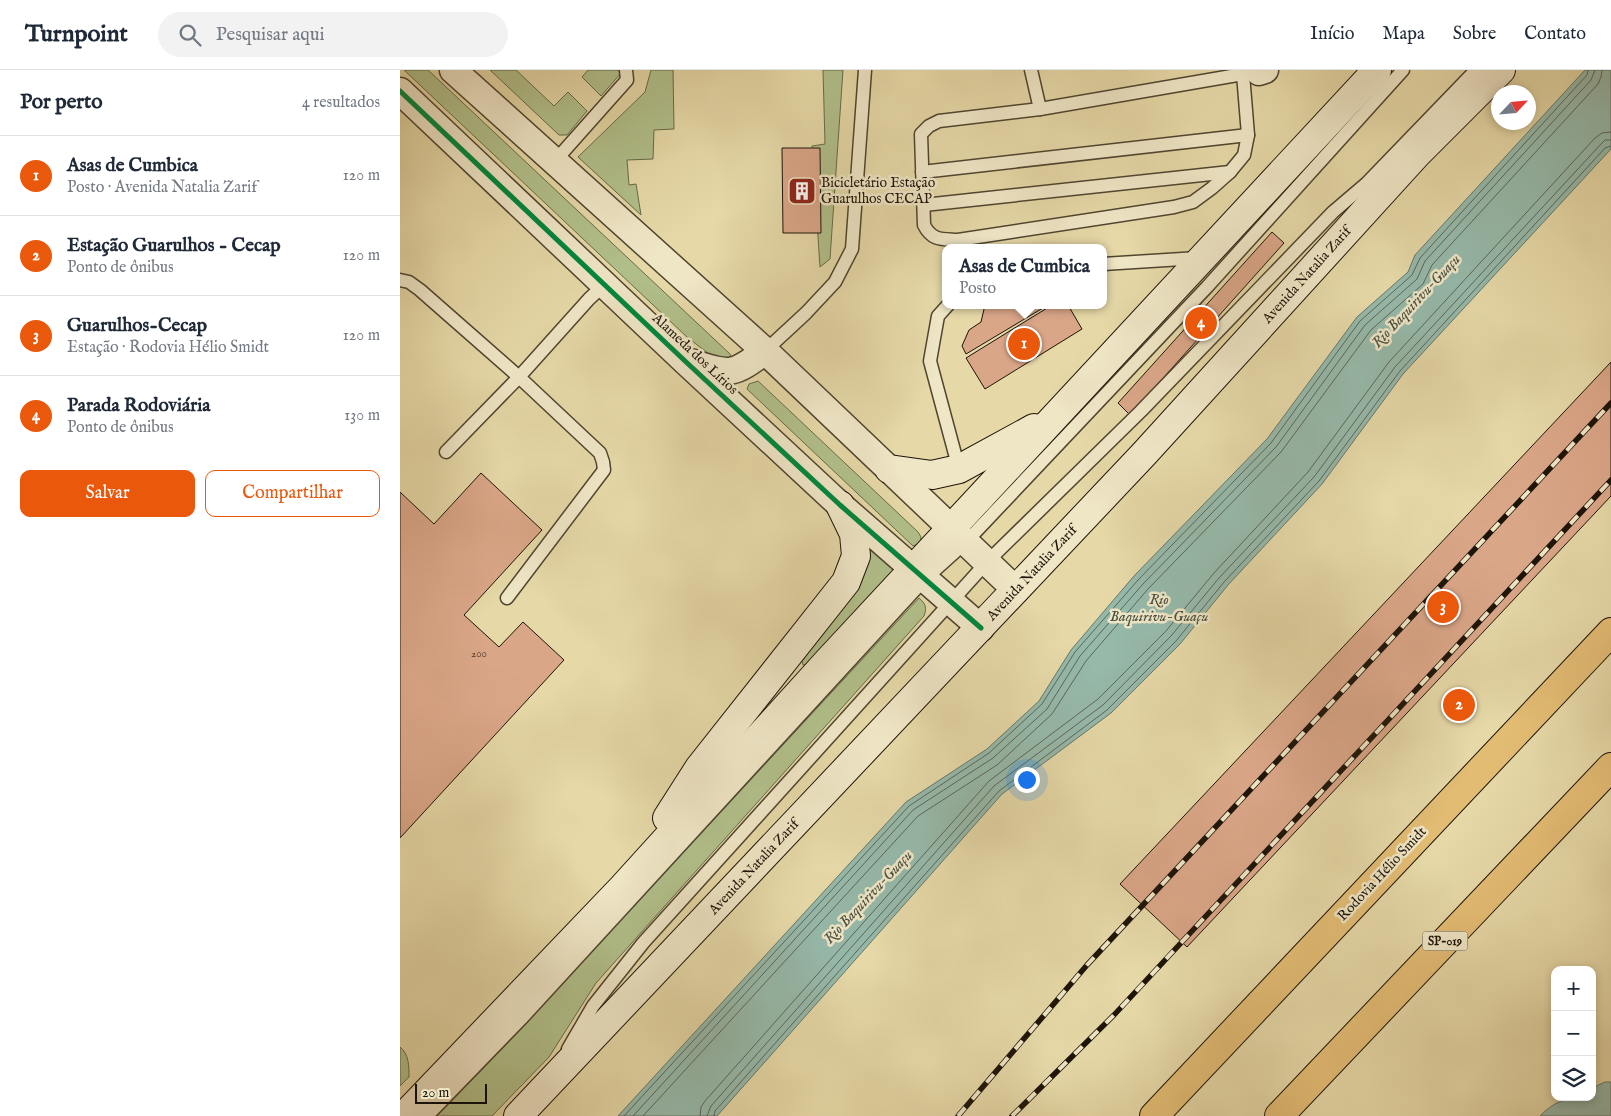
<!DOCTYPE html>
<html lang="pt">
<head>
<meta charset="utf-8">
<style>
  body { margin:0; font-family:"IM FELL English",serif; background:#f2f2f3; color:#1f2937 }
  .controls { position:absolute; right:15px; bottom:15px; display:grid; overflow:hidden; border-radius:10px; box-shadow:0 2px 8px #0003 }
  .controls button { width:45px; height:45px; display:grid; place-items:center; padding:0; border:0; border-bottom:1px solid #e0e1e3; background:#fff; color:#1f2937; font:25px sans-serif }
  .compass { position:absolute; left:1091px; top:15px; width:45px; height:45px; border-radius:50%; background:#fff; box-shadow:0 2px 8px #0003; rotate:64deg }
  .scale { position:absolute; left:15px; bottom:12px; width:72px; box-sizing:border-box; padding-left:5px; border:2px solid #1d1409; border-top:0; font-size:14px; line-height:18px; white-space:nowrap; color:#1d1409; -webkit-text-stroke:4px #efe6c6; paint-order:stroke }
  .you { position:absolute; left:626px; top:709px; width:18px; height:18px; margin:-12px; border:4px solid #fff; border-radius:50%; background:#1a73e8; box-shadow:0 0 0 8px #1a73e833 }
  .badge { display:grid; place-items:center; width:32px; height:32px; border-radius:50%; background:#ea580c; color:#fff; font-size:16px; font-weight:700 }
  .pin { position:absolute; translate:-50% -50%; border:2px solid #fff; box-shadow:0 1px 5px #0006 }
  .popup { position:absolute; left:542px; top:174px; width:165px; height:65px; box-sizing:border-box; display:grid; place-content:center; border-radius:10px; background:#fff; filter:drop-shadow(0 1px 4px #0005); font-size:16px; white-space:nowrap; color:#747a83 }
  .popup b { font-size:19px; color:#1f2937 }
  .popup::after { content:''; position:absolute; left:50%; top:100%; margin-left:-10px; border:10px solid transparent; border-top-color:#fff }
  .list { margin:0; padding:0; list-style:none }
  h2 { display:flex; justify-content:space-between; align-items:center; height:65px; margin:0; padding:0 20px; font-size:21px }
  h2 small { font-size:16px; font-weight:400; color:#747a83 }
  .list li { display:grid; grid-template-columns:32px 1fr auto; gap:15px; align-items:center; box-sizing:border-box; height:80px; padding:0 20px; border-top:1px solid #e0e1e3 }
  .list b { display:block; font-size:19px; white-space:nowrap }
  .list p { margin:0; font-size:16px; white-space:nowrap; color:#747a83 }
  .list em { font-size:16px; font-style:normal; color:#747a83 }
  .actions { display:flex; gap:10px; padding:15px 20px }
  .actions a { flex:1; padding:11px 0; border:1px solid #ea580c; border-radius:10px; text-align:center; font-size:18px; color:#ea580c }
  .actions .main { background:#ea580c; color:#fff }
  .icon { flex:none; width:28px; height:28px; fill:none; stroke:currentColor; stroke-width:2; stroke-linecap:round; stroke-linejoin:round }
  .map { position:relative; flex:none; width:1211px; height:1046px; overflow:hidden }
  header { display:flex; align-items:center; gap:30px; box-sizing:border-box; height:70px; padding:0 25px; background:#fff; border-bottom:1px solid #e0e1e3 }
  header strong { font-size:24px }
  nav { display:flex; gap:28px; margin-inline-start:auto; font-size:18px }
  .search { width:350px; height:45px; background:#f2f2f3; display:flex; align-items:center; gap:12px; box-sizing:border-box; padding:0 18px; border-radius:28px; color:#747a83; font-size:19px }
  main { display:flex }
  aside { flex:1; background:#fff }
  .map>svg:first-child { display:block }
  .green { fill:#b1bf8a; stroke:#676a4a }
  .water { fill:#96b9aa; stroke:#66776a }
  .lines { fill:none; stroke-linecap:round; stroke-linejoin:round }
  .shore { stroke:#5a665a; stroke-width:1 }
  .building { fill:#daa688; stroke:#1d1409 }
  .lane-casing { stroke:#4f4530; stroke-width:15 }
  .street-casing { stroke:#4f4530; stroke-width:29 }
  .secondary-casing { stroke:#1d1409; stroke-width:30 }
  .primary-casing { stroke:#1d1409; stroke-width:30 }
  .lane { stroke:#efe6c6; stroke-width:12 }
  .street { stroke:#efe6c6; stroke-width:26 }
  .secondary { stroke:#efe6c6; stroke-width:28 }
  .primary { stroke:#e3bc74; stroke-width:28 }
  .rail-casing { stroke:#1d1409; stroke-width:5.5 }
  .rail { stroke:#efe6c6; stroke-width:4; stroke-dasharray:11; stroke-linecap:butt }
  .cycleway-casing { stroke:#efe6c6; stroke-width:8 }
  .cycleway { stroke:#00873e; stroke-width:5 }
  .labels { text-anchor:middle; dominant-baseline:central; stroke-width:5; stroke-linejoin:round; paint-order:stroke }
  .number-label { font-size:11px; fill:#4c3829 }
  .shield { fill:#efe6c6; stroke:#5c5342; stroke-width:1 }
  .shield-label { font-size:12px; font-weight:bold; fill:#1d1409 }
  .poi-label { font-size:14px; fill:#1d1409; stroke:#efe6c6; text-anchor:start }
  .street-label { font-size:14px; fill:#1d1409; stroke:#efe6c6 }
  .water-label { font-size:15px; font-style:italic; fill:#474e41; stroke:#efe6c6 }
</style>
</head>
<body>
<header>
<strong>Turnpoint</strong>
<div class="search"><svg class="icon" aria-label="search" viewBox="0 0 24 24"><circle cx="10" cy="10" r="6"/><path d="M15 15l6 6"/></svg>Pesquisar aqui</div>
<nav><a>Início</a><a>Mapa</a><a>Sobre</a><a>Contato</a></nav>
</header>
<main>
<aside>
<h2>Por perto<small>4 resultados</small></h2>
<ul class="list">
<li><span class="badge">1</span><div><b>Asas de Cumbica</b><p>Posto · Avenida Natalia Zarif</p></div><em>120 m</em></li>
<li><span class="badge">2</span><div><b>Estação Guarulhos - Cecap</b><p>Ponto de ônibus</p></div><em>120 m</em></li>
<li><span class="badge">3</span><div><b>Guarulhos-Cecap</b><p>Estação · Rodovia Hélio Smidt</p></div><em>120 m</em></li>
<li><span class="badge">4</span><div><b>Parada Rodoviária</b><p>Ponto de ônibus</p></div><em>130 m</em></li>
</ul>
<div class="actions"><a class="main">Salvar</a><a>Compartilhar</a></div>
</aside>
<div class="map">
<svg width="1211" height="1046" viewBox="0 0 1211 1046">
  <rect width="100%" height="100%" fill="#e6d8a7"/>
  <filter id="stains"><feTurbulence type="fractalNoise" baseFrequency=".004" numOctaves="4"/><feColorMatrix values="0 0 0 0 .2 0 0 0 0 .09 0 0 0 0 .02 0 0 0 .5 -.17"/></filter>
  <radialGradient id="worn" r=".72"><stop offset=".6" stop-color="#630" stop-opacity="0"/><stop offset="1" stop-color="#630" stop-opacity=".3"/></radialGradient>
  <g class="green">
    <polygon points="4,0 28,0 330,284 332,289 323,295 287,267"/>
    <polygon points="90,0 116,0 154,36 168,22 187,41 167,65 159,65"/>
    <polygon points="188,0 217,0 221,3 201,26 182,7"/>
    <polygon points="251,0 273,0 274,59 254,60 253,89 227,90 229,115 236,114 241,145 178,87 245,22"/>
    <polygon points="423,0 443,0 430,189 420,197 412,76 425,74"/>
    <polygon points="358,311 518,462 521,467 520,473 513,476 347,319 349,314"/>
    <polygon points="466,473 498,502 407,594 403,595 402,591 404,586"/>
    <path d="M 519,528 C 526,534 527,538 524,546 L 196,913 L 149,987 L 92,1046 L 37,1046 L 94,987 Z"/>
    <path d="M 0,977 C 9,984 9,996 9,1007 L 0,1016 Z"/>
  </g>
  <g class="water">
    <polygon points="1185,0 1211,0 1211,79 1003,304 922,414 828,515 780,574 711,643 602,724 317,1046 218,1046 506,732 587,679 639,631 671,580 734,506 867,369 957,247 1008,202 1015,185"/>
    <path d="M 1205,1012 L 1211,1012 L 1211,1046 L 1140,1046 C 1157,1029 1169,1027 1192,1027 L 1192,1018 Z"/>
  </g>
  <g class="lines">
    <g class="shore">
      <polyline points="224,1046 509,736 589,683 642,634 675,582 738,510 871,373 960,251 1012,205 1020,188 1187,5 1188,0"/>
      <polyline points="233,1046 513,740 593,688 647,639 680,586 743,514 876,377 965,255 1017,209 1025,191 1191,10 1195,0"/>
      <polyline points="243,1046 518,746 597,695 652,644 686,591 748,519 881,382 971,260 1023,214 1032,195 1198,14 1201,7 1202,0"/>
      <polyline points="300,1046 301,1037 305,1031 589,711 698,629 766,561 814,503 908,402 989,292 1195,68 1202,63 1211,62"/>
      <polyline points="307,1046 311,1036 594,716 703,635 771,566 819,508 914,407 995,297 1201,74 1205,70 1211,70"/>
      <polyline points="314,1046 315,1041 599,721 707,640 776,571 824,512 919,411 1000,301 1205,78 1211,76"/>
    </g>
  </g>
  <g class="building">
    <polygon points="382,78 420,78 421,163 383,163"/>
    <polygon points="872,162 884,173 730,345 718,333"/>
    <polygon points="585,235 648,235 566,284 562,276 569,260 581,252"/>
    <polygon points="652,235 668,235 682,259 585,319 566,288"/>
    <polygon points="1211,292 1211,426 787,877 720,814"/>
    <polygon points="81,403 142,460 64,545 99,577 123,552 164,590 0,768 0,422 34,454"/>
  </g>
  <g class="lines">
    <defs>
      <g id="lane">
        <polyline points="631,0 640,39"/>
        <path d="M 842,0 L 843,4 L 848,65 L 844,85 L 830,102 L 812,118 L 793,132 L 774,137 L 558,170 C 542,169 532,171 524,155 L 521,64 L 529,56 L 539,51 L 640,39 L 843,4 L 859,2"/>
        <polyline points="155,91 227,10 226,0"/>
        <polyline points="522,102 848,65"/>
        <polyline points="524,135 830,102"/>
        <polyline points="703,194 798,188"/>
        <polyline points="0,210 9,212 20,220 119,307 200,383 203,392 204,400 107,528"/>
        <polyline points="548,235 538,246 530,291 559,399"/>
        <polyline points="365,281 406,243 435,212 452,179 465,0"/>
        <polyline points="46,382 119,307 189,229 205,214"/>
        <polyline points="168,979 193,936 243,873 587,492 741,341 933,142 967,113 1076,0"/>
        <polyline points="27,1046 123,947 525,509 566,472 807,217 1003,0"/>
      </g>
      <g id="street">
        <polyline points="53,0 365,281 616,520"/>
        <polyline points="859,2 865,0"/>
        <polyline points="0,21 285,291 440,435 581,558"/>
        <path d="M 290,292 C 330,304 331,307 365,281"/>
      </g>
      <g id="secondary">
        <polyline points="489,399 532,405 559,399 634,358"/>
        <polyline points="267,748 299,698 446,512 456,486 454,464 440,435"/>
        <polyline points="4,1046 223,817 428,591 977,0"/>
        <polyline points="118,1046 744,384 1017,84 1101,0"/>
      </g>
      <g id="primary">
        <polyline points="754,1046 1211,562"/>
        <polyline points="879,1046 1211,697"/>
      </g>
    </defs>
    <use href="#lane" class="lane-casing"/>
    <use href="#street" class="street-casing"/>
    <use href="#secondary" class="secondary-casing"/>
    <use href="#primary" class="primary-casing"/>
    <use href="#lane" class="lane"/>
    <use href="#street" class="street"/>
    <use href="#secondary" class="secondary"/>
    <use href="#primary" class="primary"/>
    <defs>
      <g id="rail">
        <polyline points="558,1046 687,895 1211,333"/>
        <polyline points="612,1046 714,945 1211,410"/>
      </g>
    </defs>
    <use href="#rail" class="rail-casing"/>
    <use href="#rail" class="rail"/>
    <defs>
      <polyline id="cycleway" points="0,21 285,291 440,435 581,558"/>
    </defs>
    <use href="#cycleway" class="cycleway-casing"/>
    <use href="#cycleway" class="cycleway"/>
  </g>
  <defs>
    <symbol id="building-square" viewBox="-11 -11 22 22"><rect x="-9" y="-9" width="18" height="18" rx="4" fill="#8f2418" stroke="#efe6c6"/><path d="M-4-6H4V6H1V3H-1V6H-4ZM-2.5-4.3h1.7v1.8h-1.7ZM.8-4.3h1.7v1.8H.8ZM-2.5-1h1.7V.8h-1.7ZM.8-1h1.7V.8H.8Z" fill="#fff"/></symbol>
  </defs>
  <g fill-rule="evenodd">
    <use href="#building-square" x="386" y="105" width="32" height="32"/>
  </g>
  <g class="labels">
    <g class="number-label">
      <text x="79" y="584">200</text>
    </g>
    <rect class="shield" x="1022.5" y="861.5" width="45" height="19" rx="4"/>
    <g class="shield-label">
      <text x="1045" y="871">SP-019</text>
    </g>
    <g class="poi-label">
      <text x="421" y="113">Bicicletário Estação<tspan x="421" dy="16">Guarulhos CECAP</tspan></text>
    </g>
    <g class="street-label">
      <text transform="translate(907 205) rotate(-48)">Avenida Natalia Zarif</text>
      <text transform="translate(295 284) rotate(43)">Alameda dos Lírios</text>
      <text transform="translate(632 503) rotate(-47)">Avenida Natalia Zarif</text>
      <text transform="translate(354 797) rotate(-47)">Avenida Natalia Zarif</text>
      <text transform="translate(982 804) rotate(-47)">Rodovia Hélio Smidt</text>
    </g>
    <g class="water-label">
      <text transform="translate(1016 231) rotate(-47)">Rio Baquirivu-Guaçu</text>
      <text x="759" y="529">Rio<tspan x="759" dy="17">Baquirivu-Guaçu</tspan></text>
      <text transform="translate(468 827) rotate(-47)">Rio Baquirivu-Guaçu</text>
    </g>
  </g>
  <rect width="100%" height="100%" filter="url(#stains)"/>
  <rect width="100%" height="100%" fill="url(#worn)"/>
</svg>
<div class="controls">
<button>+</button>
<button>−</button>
<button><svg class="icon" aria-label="layers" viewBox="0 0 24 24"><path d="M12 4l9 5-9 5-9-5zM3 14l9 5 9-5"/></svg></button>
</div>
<svg class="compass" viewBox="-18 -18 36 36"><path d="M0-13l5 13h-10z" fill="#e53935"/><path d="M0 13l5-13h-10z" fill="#747a83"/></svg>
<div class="scale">20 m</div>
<div class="you"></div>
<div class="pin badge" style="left:624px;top:274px">1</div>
<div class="popup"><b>Asas de Cumbica</b>Posto</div>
<div class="pin badge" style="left:1059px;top:635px">2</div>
<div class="pin badge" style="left:1043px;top:537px">3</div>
<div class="pin badge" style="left:801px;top:253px">4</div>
</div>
</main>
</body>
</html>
